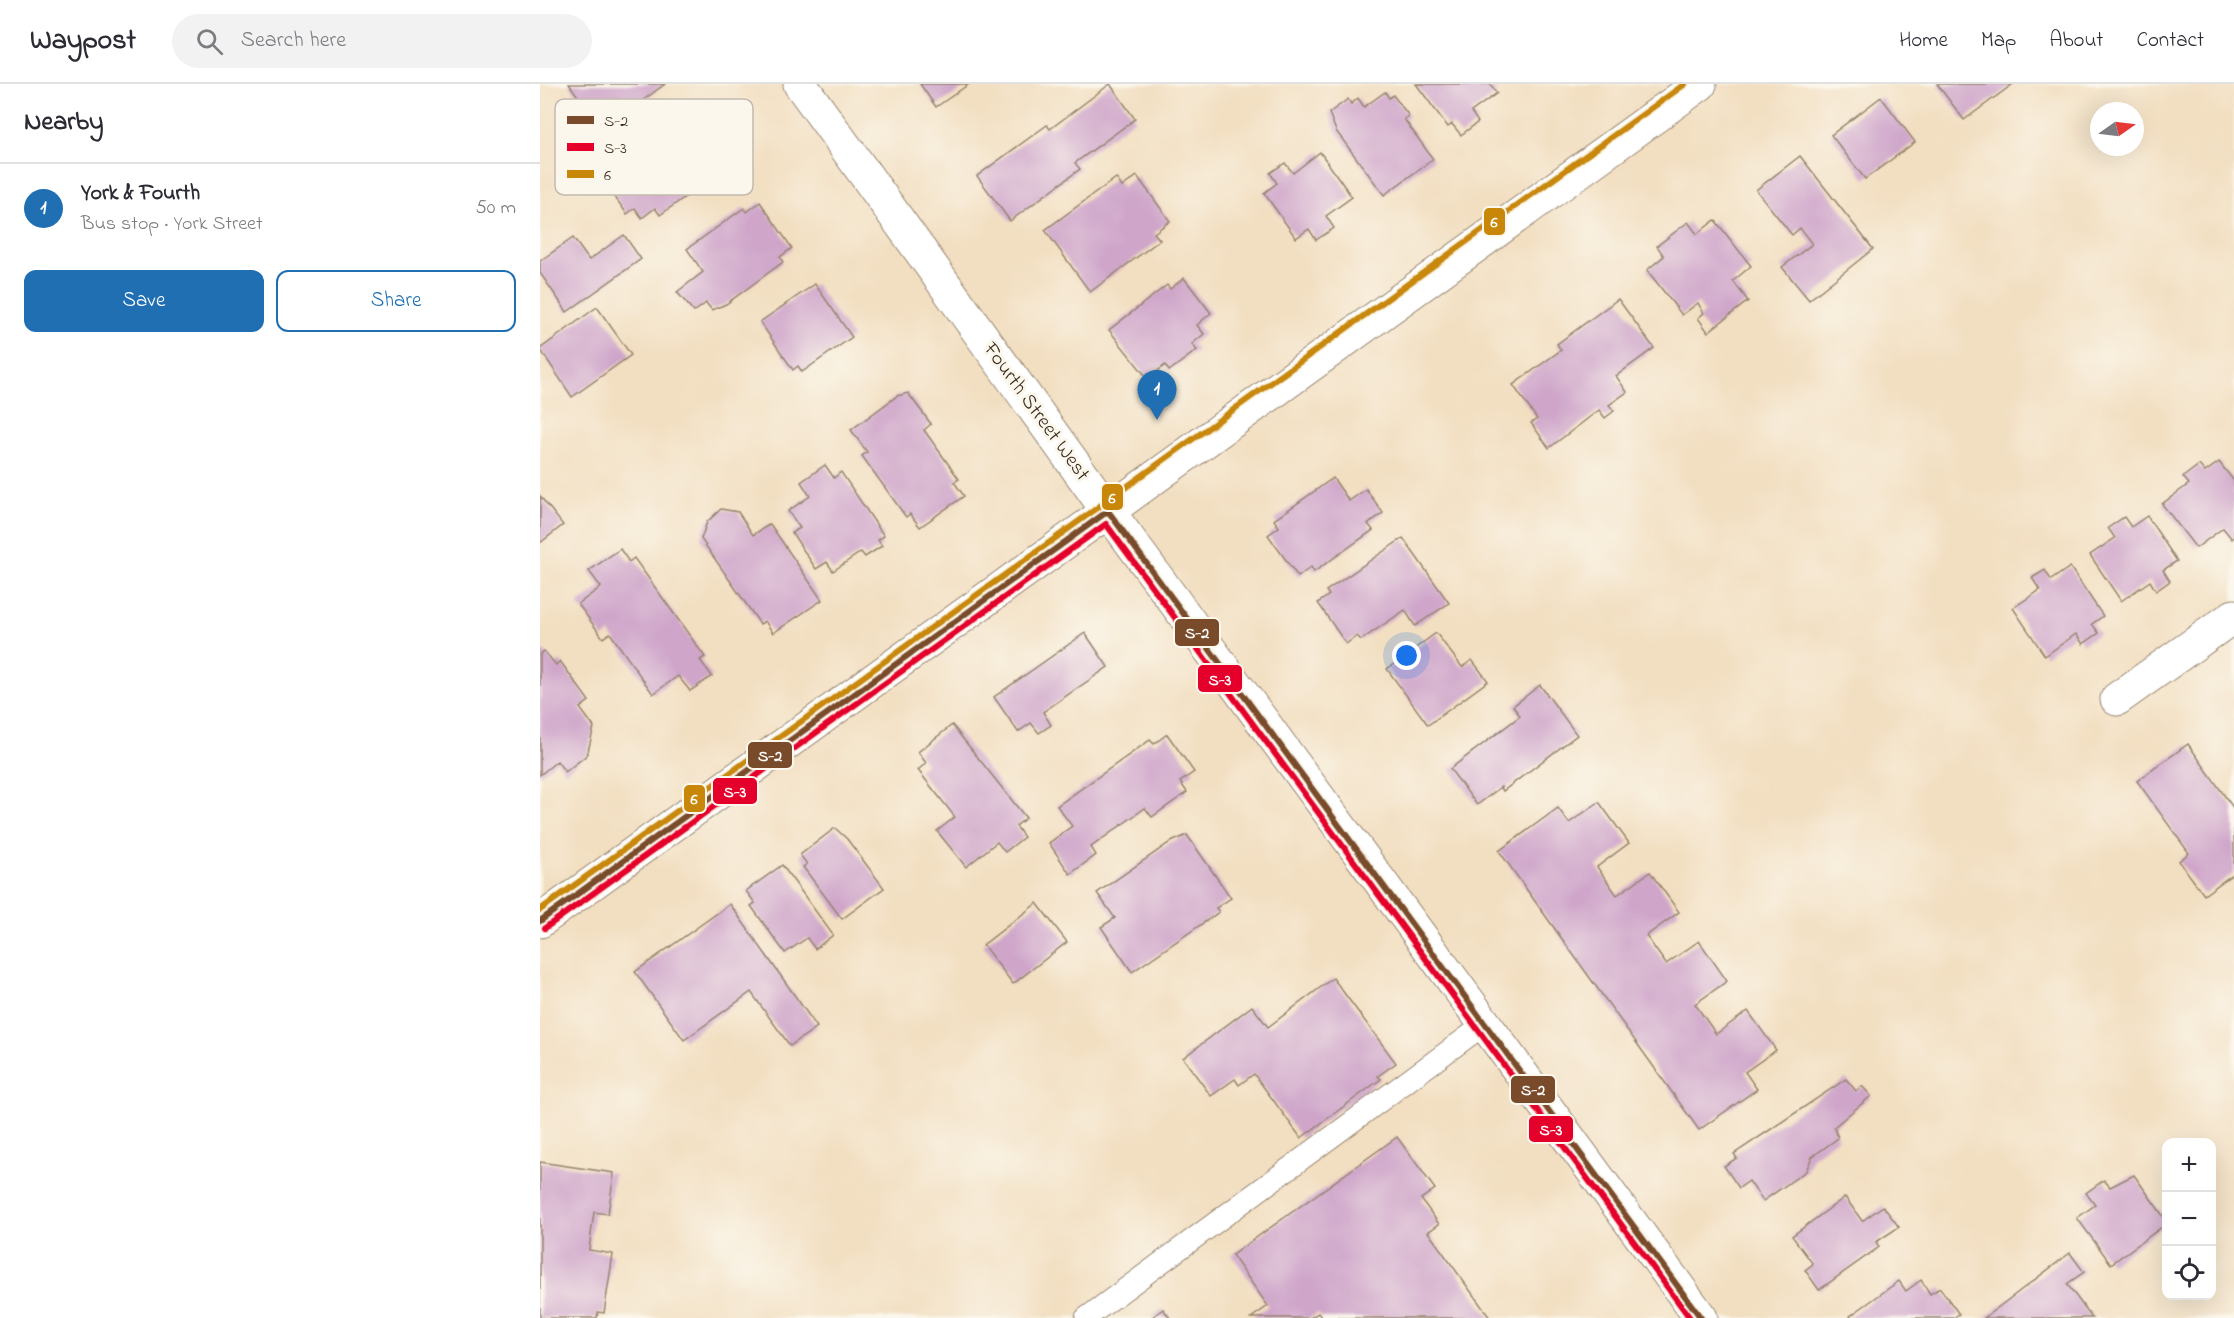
<!DOCTYPE html>
<html lang="en">
<head>
<meta charset="utf-8">
<style>
  body { margin:0; font-family:"Indie Flower",sans-serif; background:#f2f2f3; color:#2b2b33 }
  .controls { position:absolute; right:18px; bottom:18px; display:grid; overflow:hidden; border-radius:12px; box-shadow:0 6px 24px #0002 }
  .controls button { width:54px; height:54px; display:grid; place-items:center; padding:0; border:0; border-bottom:2px solid #e1e1e2; background:#fff; color:#2b2b33; font:30px sans-serif }
  .compass { position:absolute; left:1550px; top:18px; width:54px; height:54px; border-radius:50%; background:#fff; box-shadow:0 6px 24px #0002; rotate:76deg }
  .you { position:absolute; left:867px; top:572px; width:21px; height:21px; margin:-15px; border:4px solid #fff; border-radius:50%; background:#1a73e8; box-shadow:0 0 0 9px #1a73e833 }
  .badge { display:grid; place-items:center; width:39px; height:39px; border-radius:50%; background:#1f6fb2; color:#fff; font-size:20px; font-weight:700 }
  .pin { position:absolute; translate:-50% -50px; filter:drop-shadow(0 2px 3px #0008) }
  .pin::after { content:''; position:absolute; top:32px; width:21px; height:18px; background:inherit; clip-path:polygon(0 0,100% 0,50% 100%) }
  .list { margin:0; padding:0; list-style:none }
  h2 { display:flex; justify-content:space-between; align-items:center; height:78px; margin:0; padding:0 24px; font-size:26px }
  h2 small { font-size:20px; font-weight:400; color:#7c7c81 }
  .list li { display:grid; grid-template-columns:39px 1fr auto; gap:18px; align-items:center; box-sizing:border-box; height:90px; padding:0 24px; border-top:2px solid #e1e1e2 }
  .list b { display:block; font-size:22px; white-space:nowrap }
  .list p { margin:0; font-size:20px; white-space:nowrap; color:#7c7c81 }
  .list em { font-size:20px; font-style:normal; color:#7c7c81 }
  .actions { display:flex; gap:12px; padding:18px 24px }
  .actions a { flex:1; padding:14px 0; border:2px solid #1f6fb2; border-radius:12px; text-align:center; font-size:21px; color:#1f6fb2 }
  .actions .main { background:#1f6fb2; color:#fff }
  .icon { flex:none; width:33px; height:33px; fill:none; stroke:currentColor; stroke-width:2; stroke-linecap:round; stroke-linejoin:round }
  .map { position:relative; flex:none; width:1694px; height:1234px; overflow:hidden }
  header { display:flex; align-items:center; gap:36px; box-sizing:border-box; height:84px; padding:0 30px; background:#fff; border-bottom:2px solid #e1e1e2 }
  header strong { font-size:28px }
  nav { display:flex; gap:33px; margin-inline-start:auto; font-size:21px }
  .search { width:420px; height:54px; background:#f2f2f3; display:flex; align-items:center; gap:15px; box-sizing:border-box; padding:0 21px; border-radius:33px; color:#7c7c81; font-size:22px }
  main { display:flex }
  aside { flex:1; background:#fff }
  .map>svg:first-child { display:block }
  .building { fill:#cfa6ca }
  .lines { fill:none; stroke-linecap:round; stroke-linejoin:round }
  .lane-casing { stroke:#96846f; stroke-width:23 }
  .street-casing { stroke:#96846f; stroke-width:35 }
  .secondary-casing { stroke:#96846f; stroke-width:35 }
  .lane { stroke:#fff; stroke-width:21 }
  .street { stroke:#fff; stroke-width:33 }
  .secondary { stroke:#fff; stroke-width:33 }
  .bus-1-casing { stroke:#fbf7ec; stroke-width:10 }
  .bus-2-casing { stroke:#fbf7ec; stroke-width:10 }
  .bus-3-casing { stroke:#fbf7ec; stroke-width:10 }
  .bus-1 { stroke:#7a4b2a; stroke-width:6 }
  .bus-2 { stroke:#e4002b; stroke-width:6 }
  .bus-3 { stroke:#c88708; stroke-width:6 }
  .labels { text-anchor:middle; dominant-baseline:central; stroke-width:6; stroke-linejoin:round; paint-order:stroke }
  .street-label { font-size:21px; fill:#3b2a1e; stroke:#fbf7ec }
  .key { fill:#fbf7ec; stroke:#c1baae; stroke-width:1.5 }
  .key-label { font-size:16px; fill:#3b2a1e }
  .line-badge { stroke:#fbf7ec; stroke-width:2 }
  .badge-label { font-size:16px; text-anchor:middle; font-weight:bold; fill:#fff }
</style>
</head>
<body>
<header>
<strong>Waypost</strong>
<div class="search"><svg class="icon" aria-label="search" viewBox="0 0 24 24"><circle cx="10" cy="10" r="6"/><path d="M15 15l6 6"/></svg>Search here</div>
<nav><a>Home</a><a>Map</a><a>About</a><a>Contact</a></nav>
</header>
<main>
<aside>
<h2>Nearby<small></small></h2>
<ul class="list">
<li><span class="badge">1</span><div><b>York &amp; Fourth</b><p>Bus stop · York Street</p></div><em>50 m</em></li>
</ul>
<div class="actions"><a class="main">Save</a><a>Share</a></div>
</aside>
<div class="map">
<svg width="1694" height="1234" viewBox="0 0 1694 1234">
  <rect width="100%" height="100%" fill="#fbf7ec"/>
  <filter id="ink" filterUnits="userSpaceOnUse"><feTurbulence type="fractalNoise" baseFrequency=".0167" numOctaves="2"/><feDisplacementMap in="SourceGraphic" scale="12" xChannelSelector="R" yChannelSelector="G"/><feConvolveMatrix kernelMatrix="1 2 1 2 8 2 1 2 1" color-interpolation-filters="sRGB"/></filter>
  <filter id="wash" filterUnits="userSpaceOnUse"><feTurbulence type="fractalNoise" baseFrequency=".008" numOctaves="4" result="noise"/><feDisplacementMap in="SourceGraphic" scale="24" xChannelSelector="R" yChannelSelector="G"/><feGaussianBlur stdDeviation="1.35" result="paint"/><feColorMatrix in="noise" values="0 0 0 0 0 0 0 0 0 0 0 0 0 0 0 0 0 1.4 0 .05"/><feComposite in="paint" operator="in"/></filter>
  <g filter="url(#wash)">
    <rect width="100%" height="100%" fill="#f2dec0"/>
    <g id="blocks">
      <g class="building">
        <polygon points="29,0 125,0 67,43 62,37 46,48 33,30 45,22"/>
        <polygon points="380,0 429,0 396,23"/>
        <polygon points="570,0 595,35 535,79 540,85 470,137 437,92 507,41 510,45"/>
        <polygon points="876,0 950,0 957,9 931,28 938,38 921,51 912,40 908,43"/>
        <polygon points="1397,0 1473,0 1424,36"/>
        <polygon points="845,8 849,14 853,11 869,32 864,35 893,75 844,111 796,47 789,29 808,15 811,20 818,14 824,23"/>
        <polygon points="1341,13 1375,58 1325,95 1291,51"/>
        <polygon points="157,32 189,74 175,84 178,89 120,131 115,124 102,134 95,124 87,130 74,112 97,94 84,77 87,69"/>
        <polygon points="780,68 812,113 786,132 794,144 776,156 769,145 756,154 724,109 737,99 730,89 745,79 753,89"/>
        <polygon points="1260,72 1333,165 1269,216 1242,183 1272,160 1260,144 1252,151 1216,106"/>
        <polygon points="597,92 630,137 614,149 620,156 550,208 505,146 576,94 582,103"/>
        <polygon points="220,118 252,164 240,173 243,178 186,220 172,226 166,219 154,228 137,208 163,188 147,165 204,124 207,128"/>
        <polygon points="1175,136 1211,182 1193,197 1208,217 1168,248 1158,234 1164,229 1158,219 1142,231 1107,186 1124,172 1117,162 1148,138 1157,150"/>
        <polygon points="84,151 101,175 27,228 0,189 0,177 33,154 49,176"/>
        <polygon points="644,194 671,229 657,241 664,250 652,260 657,266 629,287 625,281 608,295 569,246 627,201 630,205"/>
        <polygon points="275,200 312,253 262,288 258,282 253,286 220,238"/>
        <polygon points="1078,215 1114,264 1076,292 1087,308 1069,321 1074,327 1065,334 1059,326 1009,364 991,339 997,335 973,301 1021,266 1017,260"/>
        <polygon points="57,223 91,271 32,313 0,265"/>
        <polygon points="368,309 391,340 384,346 419,395 414,398 424,412 380,443 370,430 366,433 322,372 327,368 311,346 357,312"/>
        <polygon points="1679,378 1694,397 1694,453 1692,455 1683,444 1656,464 1622,420 1649,400 1643,393 1659,381 1665,388"/>
        <polygon points="285,381 294,394 301,388 344,452 338,456 342,462 325,473 321,468 293,487 287,478 276,485 252,449 260,444 248,427 270,412 261,398"/>
        <polygon points="793,394 809,417 826,405 843,429 828,440 833,446 774,488 771,483 758,493 728,451 739,443 734,436"/>
        <polygon points="0,412 23,441 0,459"/>
        <polygon points="181,425 198,428 213,451 230,440 282,516 233,549 225,537 220,540 161,455 167,438"/>
        <polygon points="1607,432 1637,477 1623,486 1630,497 1616,507 1610,497 1581,517 1550,471 1575,454 1568,444 1584,433 1591,443"/>
        <polygon points="863,454 909,519 875,542 865,526 821,556 817,552 806,560 778,519 789,511 786,507"/>
        <polygon points="80,465 89,478 94,474 165,573 160,576 172,592 150,607 138,592 113,610 70,549 63,554 38,520 61,503 49,487"/>
        <polygon points="1530,483 1563,532 1552,540 1559,549 1543,560 1536,550 1505,572 1473,524 1500,506 1492,494 1505,486 1511,496"/>
        <polygon points="545,549 568,583 503,628 511,641 499,649 491,639 478,648 454,613"/>
        <polygon points="896,549 922,583 932,576 948,597 888,641 847,585"/>
        <polygon points="4,567 16,581 20,577 49,617 40,624 54,643 47,671 25,688 17,677 0,691 0,570"/>
        <polygon points="1000,601 1037,651 963,707 961,703 937,721 910,685 980,632 973,622"/>
        <polygon points="412,641 486,734 476,742 484,753 465,768 457,758 426,783 397,747 415,733 378,686 386,679 378,668"/>
        <polygon points="627,650 654,688 640,698 647,708 612,733 605,724 551,763 556,771 530,790 509,759 532,742 517,722 610,656 614,660"/>
        <polygon points="1648,660 1694,725 1694,789 1664,811 1639,777 1649,769 1597,697"/>
        <polygon points="1059,718 1089,759 1057,783 1077,811 1110,788 1139,828 1106,852 1126,880 1159,857 1187,897 1155,920 1176,950 1208,927 1236,966 1205,988 1217,1005 1159,1046 959,767 1018,724 1029,739"/>
        <polygon points="295,744 307,755 344,804 302,835 263,783 267,780 260,771"/>
        <polygon points="647,751 691,814 676,824 679,828 592,888 561,843 575,834 557,809 629,759"/>
        <polygon points="242,781 293,851 275,865 267,854 245,869 211,822 215,819 206,807"/>
        <polygon points="497,819 527,858 473,900 443,861"/>
        <polygon points="190,820 277,943 250,962 211,908 144,956 95,888"/>
        <polygon points="793,894 856,979 838,992 841,995 761,1054 714,990 699,1001 695,995 671,1012 643,974 712,922 728,943"/>
        <polygon points="1306,995 1316,1007 1322,1002 1331,1012 1294,1043 1298,1054 1272,1073 1266,1087 1223,1117 1209,1097 1199,1104 1184,1082 1197,1074 1194,1070"/>
        <polygon points="857,1053 895,1105 881,1115 899,1140 888,1148 950,1234 782,1234 778,1229 770,1234 711,1234 728,1222 692,1171"/>
        <polygon points="0,1078 74,1089 68,1130 54,1128 49,1166 73,1170 64,1229 58,1228 57,1234 0,1234"/>
        <polygon points="1594,1091 1626,1136 1626,1140 1571,1180 1537,1134 1555,1121 1546,1109 1564,1096 1570,1103"/>
        <polygon points="1305,1113 1322,1137 1343,1122 1359,1143 1336,1158 1339,1163 1279,1206 1265,1186 1273,1180 1252,1152"/>
        <polygon points="1530,1169 1544,1188 1527,1200 1552,1234 1444,1234"/>
        <polygon points="1381,1196 1390,1210 1400,1204 1419,1230 1413,1234 1312,1234 1310,1232 1359,1197 1366,1207"/>
        <polygon points="623,1225 630,1234 611,1234"/>
      </g>
    </g>
  </g>
  <g filter="url(#ink)">
    <use href="#blocks" fill-opacity="0" stroke="#96846f" stroke-width="1.5"/>
    <g class="lines">
      <defs>
        <polyline id="lane" points="546,1234 945,940"/>
        <g id="street">
          <polyline points="1577,615 1694,532"/>
          <polyline points="0,837 1160,0"/>
        </g>
        <polyline id="secondary" points="260,0 568,427 1161,1234"/>
      </defs>
      <use href="#lane" class="lane-casing"/>
      <use href="#street" class="street-casing"/>
      <use href="#secondary" class="secondary-casing"/>
      <use href="#lane" class="lane"/>
      <use href="#street" class="street"/>
      <use href="#secondary" class="secondary"/>
      <defs>
        <polyline id="bus-1" points="0,837 568,427 1161,1234"/>
        <polyline id="bus-2" points="5,844 566,440 1150,1234"/>
        <polyline id="bus-3" points="0,826 1145,0"/>
      </defs>
      <use href="#bus-1" class="bus-1-casing"/>
      <use href="#bus-2" class="bus-2-casing"/>
      <use href="#bus-3" class="bus-3-casing"/>
      <use href="#bus-1" class="bus-1"/>
      <use href="#bus-2" class="bus-2"/>
      <use href="#bus-3" class="bus-3"/>
    </g>
  </g>
  <g class="labels">
    <g class="street-label">
      <text transform="translate(496 328) rotate(54)">Fourth Street West</text>
    </g>
  </g>
  <rect x="15" y="15" width="198" height="96" rx="9" class="key"/>
  <rect x="27" y="32" width="27" height="8" fill="#7a4b2a"/>
  <rect x="27" y="59" width="27" height="8" fill="#e4002b"/>
  <rect x="27" y="86" width="27" height="8" fill="#c88708"/>
  <g class="key-label">
    <text x="64" y="42">S-2</text>
    <text x="64" y="69">S-3</text>
    <text x="64" y="96">6</text>
  </g>
  <g class="line-badge">
    <rect x="943" y="123" width="23" height="29" rx="6" fill="#c88708"/>
    <rect x="561" y="399" width="23" height="28" rx="6" fill="#c88708"/>
    <rect x="634" y="534" width="46" height="29" rx="6" fill="#7a4b2a"/>
    <rect x="657" y="580" width="46" height="29" rx="6" fill="#e4002b"/>
    <rect x="207" y="657" width="46" height="28" rx="6" fill="#7a4b2a"/>
    <rect x="172" y="693" width="46" height="28" rx="6" fill="#e4002b"/>
    <rect x="143" y="700" width="23" height="29" rx="6" fill="#c88708"/>
    <rect x="970" y="991" width="46" height="29" rx="6" fill="#7a4b2a"/>
    <rect x="988" y="1031" width="46" height="28" rx="6" fill="#e4002b"/>
  </g>
  <g class="badge-label">
    <text x="954" y="143">6</text>
    <text x="572" y="419">6</text>
    <text x="657" y="554">S-2</text>
    <text x="680" y="601">S-3</text>
    <text x="230" y="677">S-2</text>
    <text x="195" y="713">S-3</text>
    <text x="154" y="720">6</text>
    <text x="993" y="1011">S-2</text>
    <text x="1011" y="1051">S-3</text>
  </g>
</svg>
<div class="controls">
<button>+</button>
<button>−</button>
<button><svg class="icon" aria-label="locate" viewBox="0 0 24 24"><circle cx="12" cy="12" r="6"/><path d="M12 2v4M12 18v4M2 12h4M18 12h4"/></svg></button>
</div>
<svg class="compass" viewBox="-18 -18 36 36"><path d="M0-13l5 13h-10z" fill="#e53935"/><path d="M0 13l5-13h-10z" fill="#7c7c81"/></svg>
<div class="you"></div>
<div class="pin badge" style="left:617px;top:336px">1</div>
</div>
</main>
</body>
</html>
